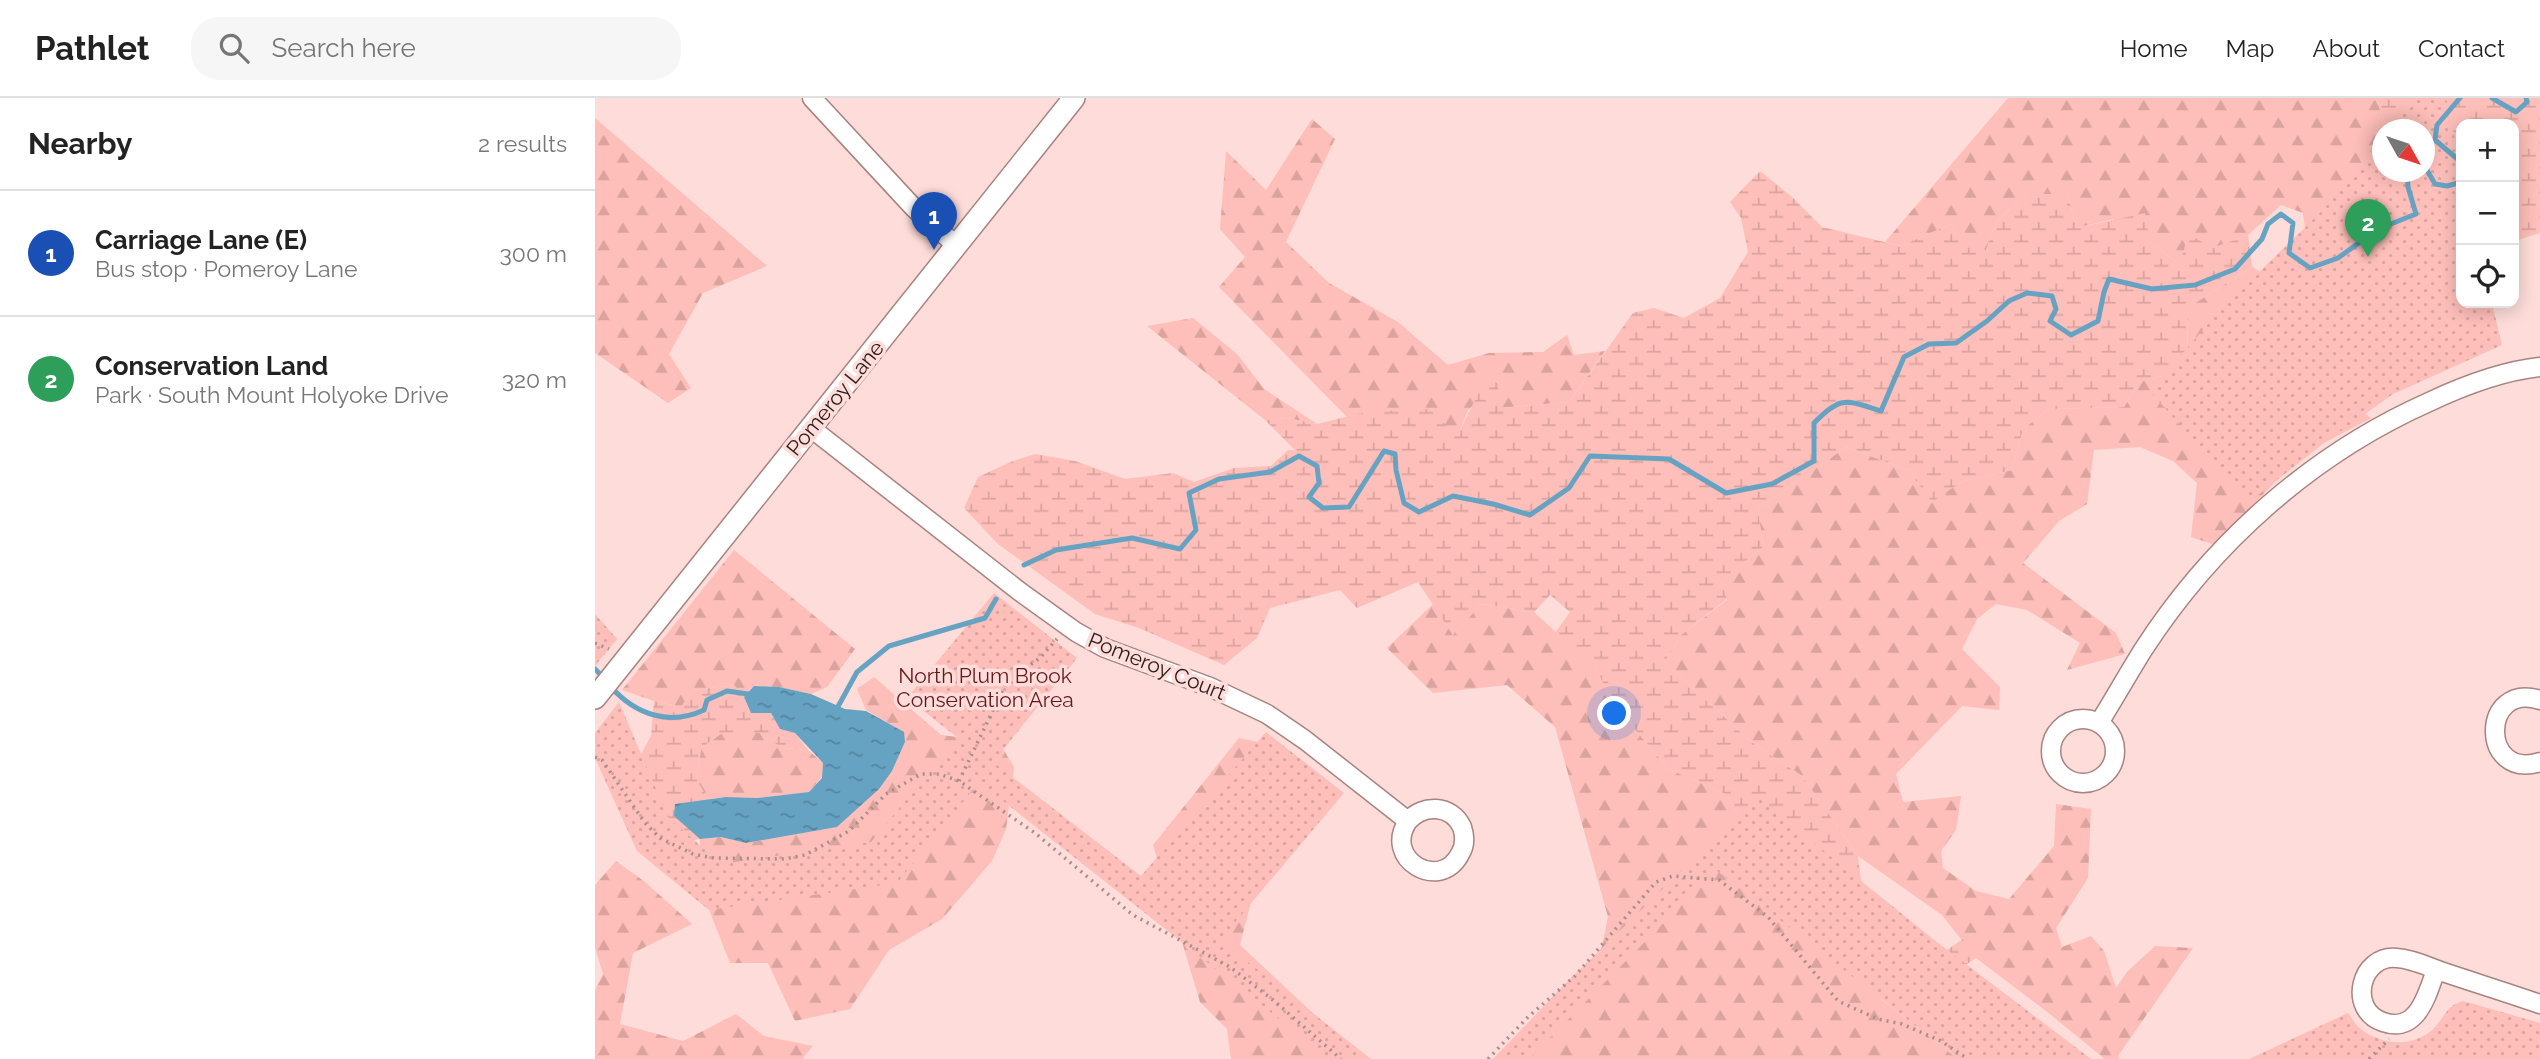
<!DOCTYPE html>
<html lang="en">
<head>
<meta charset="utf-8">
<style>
  body { margin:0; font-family:Raleway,sans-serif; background:#f6f6f6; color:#222 }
  .controls { position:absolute; right:21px; top:21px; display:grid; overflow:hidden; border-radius:14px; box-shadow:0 4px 18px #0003 }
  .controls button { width:63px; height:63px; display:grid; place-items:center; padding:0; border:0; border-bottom:2px solid #e0e0e0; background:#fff; color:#222; font:35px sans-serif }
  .compass { position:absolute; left:1777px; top:21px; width:63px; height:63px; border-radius:50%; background:#fff; box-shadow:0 4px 18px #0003; rotate:130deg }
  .you { position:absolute; left:1020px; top:616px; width:24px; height:24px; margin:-18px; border:5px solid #fff; border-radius:50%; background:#1a73e8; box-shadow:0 0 0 10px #1a73e833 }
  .badge { display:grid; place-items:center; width:46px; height:46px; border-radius:50%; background:#1a73e8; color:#fff; font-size:23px; font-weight:700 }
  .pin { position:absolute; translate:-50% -58px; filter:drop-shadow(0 2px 4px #0008) }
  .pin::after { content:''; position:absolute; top:37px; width:24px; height:21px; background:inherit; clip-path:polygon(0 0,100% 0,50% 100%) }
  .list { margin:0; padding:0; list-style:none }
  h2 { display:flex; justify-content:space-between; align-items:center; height:91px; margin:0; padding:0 28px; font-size:30px }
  h2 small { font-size:23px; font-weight:400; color:#767676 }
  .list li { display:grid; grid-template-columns:46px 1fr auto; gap:21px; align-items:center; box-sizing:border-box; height:126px; padding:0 28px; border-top:2px solid #e0e0e0 }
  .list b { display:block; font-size:26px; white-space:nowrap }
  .list p { margin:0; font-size:23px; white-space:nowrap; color:#767676 }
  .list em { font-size:23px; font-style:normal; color:#767676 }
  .icon { flex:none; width:38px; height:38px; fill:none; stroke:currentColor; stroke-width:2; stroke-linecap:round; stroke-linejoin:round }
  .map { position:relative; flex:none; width:1945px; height:961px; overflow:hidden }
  header { display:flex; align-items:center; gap:42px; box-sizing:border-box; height:98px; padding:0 35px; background:#fff; border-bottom:2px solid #e0e0e0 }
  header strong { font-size:33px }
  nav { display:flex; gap:38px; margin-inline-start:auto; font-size:24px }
  .search { width:490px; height:63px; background:#f6f6f6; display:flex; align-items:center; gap:18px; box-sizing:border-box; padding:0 24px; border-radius:28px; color:#767676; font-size:26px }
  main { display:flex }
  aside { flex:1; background:#fff }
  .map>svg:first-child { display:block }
  .forest { fill:url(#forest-firs) }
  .wetland { fill:url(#wetland-marsh) }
  .park { fill:url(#park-dots) }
  .water { fill:url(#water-ripples) }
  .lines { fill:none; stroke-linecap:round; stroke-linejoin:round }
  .stream { stroke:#66a3c3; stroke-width:5 }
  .minor-casing { stroke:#a88380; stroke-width:21 }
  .tertiary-casing { stroke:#a88380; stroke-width:24 }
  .path { stroke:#a78e8c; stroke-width:3.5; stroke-dasharray:2 5; stroke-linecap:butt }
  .minor { stroke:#fff; stroke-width:18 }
  .tertiary { stroke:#fff; stroke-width:21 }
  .labels { text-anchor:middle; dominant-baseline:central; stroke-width:7; stroke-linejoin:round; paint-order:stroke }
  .street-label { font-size:21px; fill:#2a1c1b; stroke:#fddcd9 }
  .park-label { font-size:21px; fill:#65191c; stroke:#fddcd9 }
</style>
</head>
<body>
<header>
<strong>Pathlet</strong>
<div class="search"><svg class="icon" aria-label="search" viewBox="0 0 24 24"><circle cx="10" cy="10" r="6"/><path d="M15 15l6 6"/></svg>Search here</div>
<nav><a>Home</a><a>Map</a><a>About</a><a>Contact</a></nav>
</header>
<main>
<aside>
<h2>Nearby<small>2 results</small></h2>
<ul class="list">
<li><span class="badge" style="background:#1a4fb4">1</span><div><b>Carriage Lane (E)</b><p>Bus stop · Pomeroy Lane</p></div><em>300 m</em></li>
<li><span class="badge" style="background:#2e9e5b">2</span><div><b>Conservation Land</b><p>Park · South Mount Holyoke Drive</p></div><em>320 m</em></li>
</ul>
</aside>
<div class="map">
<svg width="1945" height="961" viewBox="0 0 1945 961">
  <defs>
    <pattern id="forest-firs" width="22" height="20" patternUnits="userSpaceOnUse" patternTransform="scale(1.75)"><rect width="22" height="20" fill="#febeb9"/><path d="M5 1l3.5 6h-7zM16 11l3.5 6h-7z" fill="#daa39e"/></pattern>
    <pattern id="wetland-marsh" width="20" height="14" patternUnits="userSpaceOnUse" patternTransform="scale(1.75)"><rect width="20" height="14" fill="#febeb9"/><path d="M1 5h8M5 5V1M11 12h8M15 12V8" fill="none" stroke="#daa39e"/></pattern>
    <pattern id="park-dots" width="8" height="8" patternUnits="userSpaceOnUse" patternTransform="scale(1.75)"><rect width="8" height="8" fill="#febeb9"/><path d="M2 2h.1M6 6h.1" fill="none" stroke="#daa39e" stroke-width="1.8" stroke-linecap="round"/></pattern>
    <pattern id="water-ripples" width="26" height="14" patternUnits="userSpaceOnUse" patternTransform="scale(1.75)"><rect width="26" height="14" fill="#66a3c3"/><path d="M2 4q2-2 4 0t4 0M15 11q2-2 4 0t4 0" fill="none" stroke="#54849e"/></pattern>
  </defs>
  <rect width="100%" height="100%" fill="#fddcd9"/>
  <g class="forest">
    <polygon points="1413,0 1781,0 1792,31 1787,32 1788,74 1713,152 1708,115 1686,107 1653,137 1618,150 1585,167 1555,144 1518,121 1481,130 1473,96 1432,96 1401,124 1391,152 1368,150 1356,126 1306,148 1290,144"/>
    <polygon points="0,20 172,168 108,195 74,256 96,290 73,305 0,255"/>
    <polygon points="717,21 740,41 691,144 734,185 803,224 853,267 894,255 948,254 972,237 979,257 1010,253 974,304 903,310 903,286 873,312 862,339 771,314 752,319 624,189 650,159 625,131 631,53 671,92"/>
    <polygon points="1657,169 1683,183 1740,294 1776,320 1706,357 1620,447 1596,439 1602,385 1578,363 1545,349 1499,352 1492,406 1464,423 1428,465 1521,535 1530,556 1472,572 1485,545 1432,512 1401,506 1382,521 1367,551 1405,589 1404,612 1367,608 1301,676 1308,704 1366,698 1361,732 1346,753 1348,770 1381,793 1414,801 1459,748 1461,706 1496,711 1493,780 1461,830 1467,849 1496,838 1509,853 1521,890 1532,874 1560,848 1598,850 1523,958 1525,961 1510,961 1451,913 1381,860 1347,817 1263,758 1207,678 1155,643 1070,564 1086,537 1132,502 1126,483 1168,449 1163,411 1251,349 1313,372 1337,403 1366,384 1417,372 1428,331 1454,311 1529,309 1544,284 1593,271 1592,210"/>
    <polygon points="598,220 642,256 669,291 722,326 692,320 670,322 552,228"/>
    <polygon points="139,452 260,551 232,589 216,596 184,589 159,588 149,599 139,587 99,592 86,609 59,603 27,592"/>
    <polygon points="838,506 858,537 886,506 939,514 1002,572 1017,605 1074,671 1133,697 1152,737 1287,902 1363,961 907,961 1004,862 1013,819 960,629 912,587 838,595 792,550"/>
    <polygon points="279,579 346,637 404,644 419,669 411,731 397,763 347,821 294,852 255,911 200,923 173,865 135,865 104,786 105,741 126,739 151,745 242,729 284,690 297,673 310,644 308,634 271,612 262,591"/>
    <polygon points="127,635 167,635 187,650 213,652 228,665 227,679 214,694 162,700 131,699 113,701 102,683 106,650"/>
    <polygon points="644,640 678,647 666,764 645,847 767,961 636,961 632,931 605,904 558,747"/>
    <polygon points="21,763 50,784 97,826 38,855 25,926 88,943 141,916 169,938 218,948 207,961 0,961 0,892 8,876 0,850 0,787"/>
  </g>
  <g class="wetland">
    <polygon points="1781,0 1945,0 1945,135 1923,142 1919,149 1919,26 1866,26 1866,198 1829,74 1829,32 1792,31"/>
    <polygon points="1165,73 1195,97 1227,129 1306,148 1356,126 1368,149 1391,152 1401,124 1432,96 1473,96 1481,130 1550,115 1555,144 1585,167 1593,136 1618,150 1653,137 1657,169 1592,210 1593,271 1544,284 1529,309 1454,311 1428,331 1417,372 1366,384 1337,404 1313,372 1251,349 1163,411 1168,449 1126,483 1132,501 1086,537 1070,564 1155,643 1207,678 1263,758 1267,790 1346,856 1368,841 1381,860 1341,887 1152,737 1133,697 1074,671 1017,605 1002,572 960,535 975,514 955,497 939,514 886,506 858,537 823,484 762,510 745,492 675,510 662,540 629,567 544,530 500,516 403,446 369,410 383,379 418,363 440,356 480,363 530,381 578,375 599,384 639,370 676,368 693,352 700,352 670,322 692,320 722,326 771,314 834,311 862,338 892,278 903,286 903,310 974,304 1038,215 1059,210 1089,220 1125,200 1153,154 1146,120 1135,104"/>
    <polygon points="139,587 149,599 156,615 176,615 185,631 200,635 213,652 187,650 166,635 127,635 106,650 102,683 113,701 105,741 88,744 36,674 56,638 59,603 86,609 99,592"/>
  </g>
  <g class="park">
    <polygon points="1818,0 1851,0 1866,69 1866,205 1897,205 1907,247 1798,296 1725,348 1653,405 1555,293 1626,211 1728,112 1787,38 1787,74 1829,74 1829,32 1793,31"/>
    <polygon points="399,495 482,560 398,664 546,778 671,634 749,695 625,842 776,961 735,961 384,684 302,785 114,812 42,753 0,660 0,635 24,604 73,719 126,766 276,744 363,640 312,600"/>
    <polygon points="0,516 22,541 0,568"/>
    <polygon points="1162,699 1338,841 1496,961 1363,961 1121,772 934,961 898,961 968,888"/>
    <path d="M 1868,903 L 1945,925 L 1945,961 L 1654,961 L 1753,915 C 1757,920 1761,928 1767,932 C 1789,948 1822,950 1841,928 C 1851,916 1852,908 1868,903 Z"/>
  </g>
  <polygon class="water" points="159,588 184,589 216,596 250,611 271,613 309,634 310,644 297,673 284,691 242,729 151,745 126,739 105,741 79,718 80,706 131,699 162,700 214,694 227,680 228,665 200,635 185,631 176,615 156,615 149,599"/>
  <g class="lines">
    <g class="stream">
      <polyline points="1865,0 1842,27 1840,42 1866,64"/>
      <polyline points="1897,0 1921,14 1932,4 1931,0"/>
      <polyline points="1829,67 1840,86 1852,88 1863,85 1866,78"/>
      <path d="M 429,467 L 461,452 L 537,440 L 585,451 L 601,432 L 594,395 L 624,381 L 675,374 L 704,358 L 722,368 L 724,385 L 714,399 L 728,410 L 754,409 L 789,353 L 800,356 L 801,372 L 809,405 L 824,414 L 858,398 L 898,406 L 935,417 L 974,390 L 995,358 L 1074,361 L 1131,395 L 1177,386 L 1219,363 L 1219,325 C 1246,297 1251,302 1286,313 L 1309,259 L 1334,246 L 1361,245 L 1392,223 L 1414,203 L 1432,195 L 1457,198 L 1461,211 L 1455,223 L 1476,237 L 1503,223 L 1509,194 L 1514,181 L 1557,191 L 1600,187 L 1640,171 L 1667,141 L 1673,126 L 1686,116 L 1698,125 L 1694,155 L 1715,170 L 1743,160 L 1783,131 L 1821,116 L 1813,89 L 1812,74"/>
      <polyline points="0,571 10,581"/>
      <path d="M 16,589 C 41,617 75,628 109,612 L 112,602 L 132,593 L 160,597"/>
      <polyline points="240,614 262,574 294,548 390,520 401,501"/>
    </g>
    <defs>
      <g id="minor">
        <polyline points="217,0 319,110 362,148"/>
        <path d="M 216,330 L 424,493 L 481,534 L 510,550 L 615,589 L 672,616 L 710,642 L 813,723 C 787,761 845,795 865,756 C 870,748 870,738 867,729 C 856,706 828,706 813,723"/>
        <path d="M 1945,602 C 1885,583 1885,683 1945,664"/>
        <circle cx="1488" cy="653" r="32"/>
        <path d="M 1504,625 C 1519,601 1533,576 1548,552 C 1617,445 1717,356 1834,304 C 1868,288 1907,273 1945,269"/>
        <path d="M 1841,872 C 1832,896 1823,936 1788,924 C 1752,912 1765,856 1802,860 C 1818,861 1834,869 1848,874 C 1881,885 1913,895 1945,906"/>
      </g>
      <polyline id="tertiary" points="0,600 479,0"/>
    </defs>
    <use href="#minor" class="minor-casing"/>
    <use href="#tertiary" class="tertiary-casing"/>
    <g class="path">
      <polyline points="0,545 14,551"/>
      <polyline points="0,659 7,662 50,725 65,740 98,756 119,760 189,761 210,757 254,733 291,696 326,676 344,676 364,683 440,735 538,817 635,869 678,902 746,961"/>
      <polyline points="364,683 412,583 445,560 462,541"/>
      <polyline points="893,961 933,919 980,878 1061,784 1078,778 1124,782 1173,819 1243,903 1283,921 1307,926 1346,943 1373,961"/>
      <polyline points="1774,961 1794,941"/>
    </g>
    <use href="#minor" class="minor"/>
    <use href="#tertiary" class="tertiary"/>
  </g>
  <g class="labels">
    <g class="street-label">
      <text transform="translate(240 300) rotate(-51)">Pomeroy Lane</text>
      <text transform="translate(562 568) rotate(22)">Pomeroy Court</text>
    </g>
    <g class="park-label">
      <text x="390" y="577">North Plum Brook<tspan x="390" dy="24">Conservation Area</tspan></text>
    </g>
  </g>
</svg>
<div class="controls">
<button>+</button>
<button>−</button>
<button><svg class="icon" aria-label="locate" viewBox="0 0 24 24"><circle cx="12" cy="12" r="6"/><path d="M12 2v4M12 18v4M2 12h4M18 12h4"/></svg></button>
</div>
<svg class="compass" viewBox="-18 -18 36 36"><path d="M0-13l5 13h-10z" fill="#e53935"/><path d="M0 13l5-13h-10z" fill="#767676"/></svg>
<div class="you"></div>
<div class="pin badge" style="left:339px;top:152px;background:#1a4fb4">1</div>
<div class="pin badge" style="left:1773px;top:159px;background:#2e9e5b">2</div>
</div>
</main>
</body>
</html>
